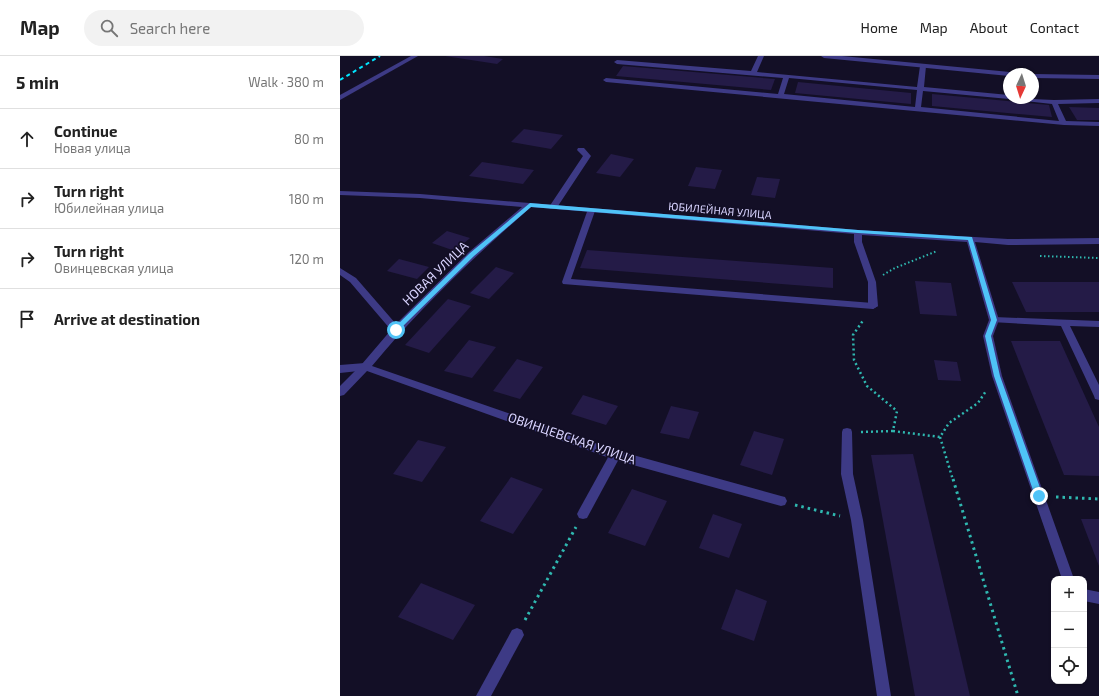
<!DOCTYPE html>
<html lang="en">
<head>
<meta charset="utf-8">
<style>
  body { margin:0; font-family:"Exo 2",sans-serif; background:#f2f2f2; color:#222 }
  .controls { position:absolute; right:12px; bottom:12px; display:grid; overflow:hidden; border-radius:8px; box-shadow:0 1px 3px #0004 }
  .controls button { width:36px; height:36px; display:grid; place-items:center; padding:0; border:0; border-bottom:1px solid #e0e0e0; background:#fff; color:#222; font:20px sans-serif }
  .compass { position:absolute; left:663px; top:12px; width:36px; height:36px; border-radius:50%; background:#fff; box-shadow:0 1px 3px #0004; rotate:184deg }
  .stop { position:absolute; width:12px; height:12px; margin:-9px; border:3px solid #4fc3f7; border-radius:50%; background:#fff }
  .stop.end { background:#4fc3f7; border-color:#fff; box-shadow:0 1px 4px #0008 }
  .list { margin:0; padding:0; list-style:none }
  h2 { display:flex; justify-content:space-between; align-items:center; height:52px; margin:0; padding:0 16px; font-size:17px }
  h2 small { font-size:13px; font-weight:400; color:#767676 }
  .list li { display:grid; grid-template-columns:26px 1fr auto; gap:12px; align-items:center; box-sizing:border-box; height:60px; padding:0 16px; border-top:1px solid #e0e0e0 }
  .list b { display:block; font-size:15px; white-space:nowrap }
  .list p { margin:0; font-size:13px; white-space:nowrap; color:#767676 }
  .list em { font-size:13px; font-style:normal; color:#767676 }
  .icon { flex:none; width:22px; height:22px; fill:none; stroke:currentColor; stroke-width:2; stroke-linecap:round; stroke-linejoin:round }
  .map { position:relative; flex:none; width:759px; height:640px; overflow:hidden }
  header { display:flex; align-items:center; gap:24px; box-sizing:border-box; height:56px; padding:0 20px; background:#fff; border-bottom:1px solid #e0e0e0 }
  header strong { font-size:19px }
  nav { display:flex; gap:22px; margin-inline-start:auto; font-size:14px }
  .search { width:280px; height:36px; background:#f2f2f2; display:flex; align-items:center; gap:10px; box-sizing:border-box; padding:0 14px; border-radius:22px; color:#767676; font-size:15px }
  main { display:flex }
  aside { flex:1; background:#fff }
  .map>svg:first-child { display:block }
  .building { fill:#241b47 }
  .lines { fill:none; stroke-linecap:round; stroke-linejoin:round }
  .path-far2 { stroke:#2fb8b0; stroke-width:2; stroke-dasharray:1.5 2.5; stroke-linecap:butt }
  .path-far1 { stroke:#2fb8b0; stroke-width:2.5; stroke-dasharray:2 3; stroke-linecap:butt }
  .path { stroke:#2fb8b0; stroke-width:3; stroke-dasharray:2.5 4; stroke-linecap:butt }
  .lane { fill:#3d3a85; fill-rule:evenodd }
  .street { fill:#3d3a85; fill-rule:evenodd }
  .rail { stroke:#00e5ff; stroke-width:2; stroke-dasharray:4 3.5; stroke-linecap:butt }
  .route { fill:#4fc3f7 }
  .labels { text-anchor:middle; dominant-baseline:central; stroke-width:3.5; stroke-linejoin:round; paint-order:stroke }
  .far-street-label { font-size:11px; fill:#d9d4ff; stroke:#130f26 }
  .street-label { font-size:13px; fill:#d9d4ff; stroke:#130f26 }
</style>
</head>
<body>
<header>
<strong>Map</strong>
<div class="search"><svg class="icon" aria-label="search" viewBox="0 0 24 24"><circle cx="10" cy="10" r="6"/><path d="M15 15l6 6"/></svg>Search here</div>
<nav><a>Home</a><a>Map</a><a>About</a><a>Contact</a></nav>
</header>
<main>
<aside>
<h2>5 min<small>Walk · 380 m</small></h2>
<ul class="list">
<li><svg class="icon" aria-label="ahead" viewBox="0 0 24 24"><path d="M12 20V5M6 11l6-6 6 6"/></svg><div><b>Continue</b><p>Новая улица</p></div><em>80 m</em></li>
<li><svg class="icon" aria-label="right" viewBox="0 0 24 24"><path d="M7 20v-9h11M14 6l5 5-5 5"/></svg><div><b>Turn right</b><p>Юбилейная улица</p></div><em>180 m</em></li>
<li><svg class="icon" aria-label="right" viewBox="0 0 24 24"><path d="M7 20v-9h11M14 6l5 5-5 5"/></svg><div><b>Turn right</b><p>Овинцевская улица</p></div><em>120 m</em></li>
<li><svg class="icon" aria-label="arrive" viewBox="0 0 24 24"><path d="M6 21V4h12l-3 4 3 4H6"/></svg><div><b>Arrive at destination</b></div></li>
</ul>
</aside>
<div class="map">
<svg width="759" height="640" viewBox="0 0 759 640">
  <rect width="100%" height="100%" fill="#130f26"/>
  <g class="building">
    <polygon points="105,0 144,0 163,3 157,8"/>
    <polygon points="283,10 435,23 431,34 276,20"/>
    <polygon points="458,26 571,37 571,48 455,37"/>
    <polygon points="592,38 709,49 712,61 592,50"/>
    <polygon points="729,51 759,52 759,64 737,64"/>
    <polygon points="184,73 223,79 211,93 171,86"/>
    <polygon points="271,98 294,103 280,121 256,117"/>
    <polygon points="142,106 194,114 183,128 129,120"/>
    <polygon points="356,111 382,114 375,133 348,130"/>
    <polygon points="417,121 440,123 435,142 411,139"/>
    <polygon points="107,175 130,182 115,195 92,187"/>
    <polygon points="247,194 493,212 493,232 240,212"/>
    <polygon points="59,203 89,211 77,223 47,215"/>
    <polygon points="156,211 174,217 149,243 130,237"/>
    <polygon points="575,225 611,227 617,260 580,258"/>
    <polygon points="672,226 759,226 759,256 686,256"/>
    <polygon points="108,243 131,250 89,297 65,289"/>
    <polygon points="129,284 156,291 132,322 104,315"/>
    <polygon points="671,285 720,285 759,371 759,420 724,419"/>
    <polygon points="177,303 203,311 180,343 153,335"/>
    <polygon points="594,304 617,306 621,325 598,324"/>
    <polygon points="243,339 278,350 266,369 231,358"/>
    <polygon points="331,350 359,356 349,383 320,377"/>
    <polygon points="414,375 444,383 432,419 400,409"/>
    <polygon points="78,384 106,391 82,426 53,418"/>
    <polygon points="573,398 630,640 575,640 531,399"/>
    <polygon points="171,421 203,433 173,478 140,465"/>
    <polygon points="292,433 327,445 305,490 268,477"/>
    <polygon points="373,458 402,468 389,502 359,492"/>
    <polygon points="741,463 759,463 759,510"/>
    <polygon points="81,527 135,549 113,584 58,561"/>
    <polygon points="396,533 427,545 414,585 381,573"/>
  </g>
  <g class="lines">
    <g class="path-far2">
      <polyline points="700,200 759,202"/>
      <polyline points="543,219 555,212 597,195"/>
    </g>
    <g class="path-far1">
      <polyline points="553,375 600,381 609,367 638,347 646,335"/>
      <polyline points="521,376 553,375 557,355 527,330 514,304 513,279 524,263"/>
      <polyline points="600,381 613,424"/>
    </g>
    <g class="path">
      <polyline points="613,423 678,640"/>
      <polyline points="716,441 759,443"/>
      <polyline points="455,449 500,460"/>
      <polyline points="185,564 236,471"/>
    </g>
    <g class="lane">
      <polygon points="71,0 78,0 0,44 0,39"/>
      <path d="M 418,0 L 424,0 L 417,16 L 577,31 L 580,10 L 583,8 L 586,10 L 584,31 L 669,39 L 669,42 L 672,42 L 669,43 L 583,35 L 581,51 L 719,65 L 712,48 L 676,44 L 673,42 L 714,44 L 759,43 L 759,47 L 718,48 L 726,65 L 759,66 L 759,70 L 724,69 L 266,26 L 263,24 L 266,22 L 438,38 L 443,22 L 277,8 L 274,6 L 277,4 L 411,15 ZM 449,22 L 577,34 L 575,51 L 444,38 Z"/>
      <polygon points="238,92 244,92 251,100 216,153 210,153 209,151 243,100 237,94"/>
      <polygon points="248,153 251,153 255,155 231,223 533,247 538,250 533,253 223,228 222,226"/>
      <polygon points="654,261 759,265 759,271 730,270 759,329 759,344 755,343 754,340 721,270 651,266 649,264 651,262"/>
      <polygon points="25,307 30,311 28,314 0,317 0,309"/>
      <polygon points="507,372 511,373 512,376 513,418 523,464 551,640 537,640 511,464 501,418 502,376 503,373"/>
      <polygon points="275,394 279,396 281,399 247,462 243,463 239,462 237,458 239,454 271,396"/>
      <polygon points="177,572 182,574 184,579 151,640 136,640 172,574"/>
    </g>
    <g class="street">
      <polygon points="481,0 502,0 670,16 673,18 669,18 669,20 484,2"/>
      <polygon points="693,18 759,19 759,23 693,22"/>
      <path d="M 0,135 L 80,138 L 518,174 L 668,183 L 759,182 L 759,188 L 668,189 L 635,186 L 659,264 L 653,280 L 662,320 L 734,523 L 722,523 L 652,320 L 643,280 L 649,264 L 627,186 L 522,179 L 522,186 L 536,226 L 538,250 L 533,253 L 528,250 L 528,226 L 514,186 L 514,178 L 191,151 C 134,201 80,252 32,310 L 275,394 L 441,440 L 445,441 L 447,445 L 445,449 L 441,450 L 275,404 L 27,315 L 4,339 L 0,340 L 0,330 L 22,308 L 51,274 L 10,226 L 0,219 L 0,212 L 16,222 L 56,268 L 129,196 L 182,151 L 80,142 L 0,139 Z"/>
      <polygon points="744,533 759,536 759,548 744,545"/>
    </g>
    <polyline class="rail" points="0,24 40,0"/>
  </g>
  <polygon class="route" points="190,147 518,174 632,181 657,264 651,280 660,320 703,440 702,443 696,443 695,440 654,320 645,280 651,264 628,184 518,177 191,151 134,200 58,275 54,275 54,272 130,197"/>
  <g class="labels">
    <g class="far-street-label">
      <text transform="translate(380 154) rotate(5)">ЮБИЛЕЙНАЯ УЛИЦА</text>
    </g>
    <g class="street-label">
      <text transform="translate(95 217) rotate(-44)">НОВАЯ УЛИЦА</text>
      <text transform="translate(232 382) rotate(19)">ОВИНЦЕВСКАЯ УЛИЦА</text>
    </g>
  </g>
</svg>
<div class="controls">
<button>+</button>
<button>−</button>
<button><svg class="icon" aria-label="locate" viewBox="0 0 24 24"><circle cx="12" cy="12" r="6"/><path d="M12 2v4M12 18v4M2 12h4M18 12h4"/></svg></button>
</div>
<svg class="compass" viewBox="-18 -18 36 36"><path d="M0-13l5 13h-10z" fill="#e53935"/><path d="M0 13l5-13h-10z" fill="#767676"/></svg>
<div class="stop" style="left:56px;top:274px"></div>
<div class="stop end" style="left:699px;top:440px"></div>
</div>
</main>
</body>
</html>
